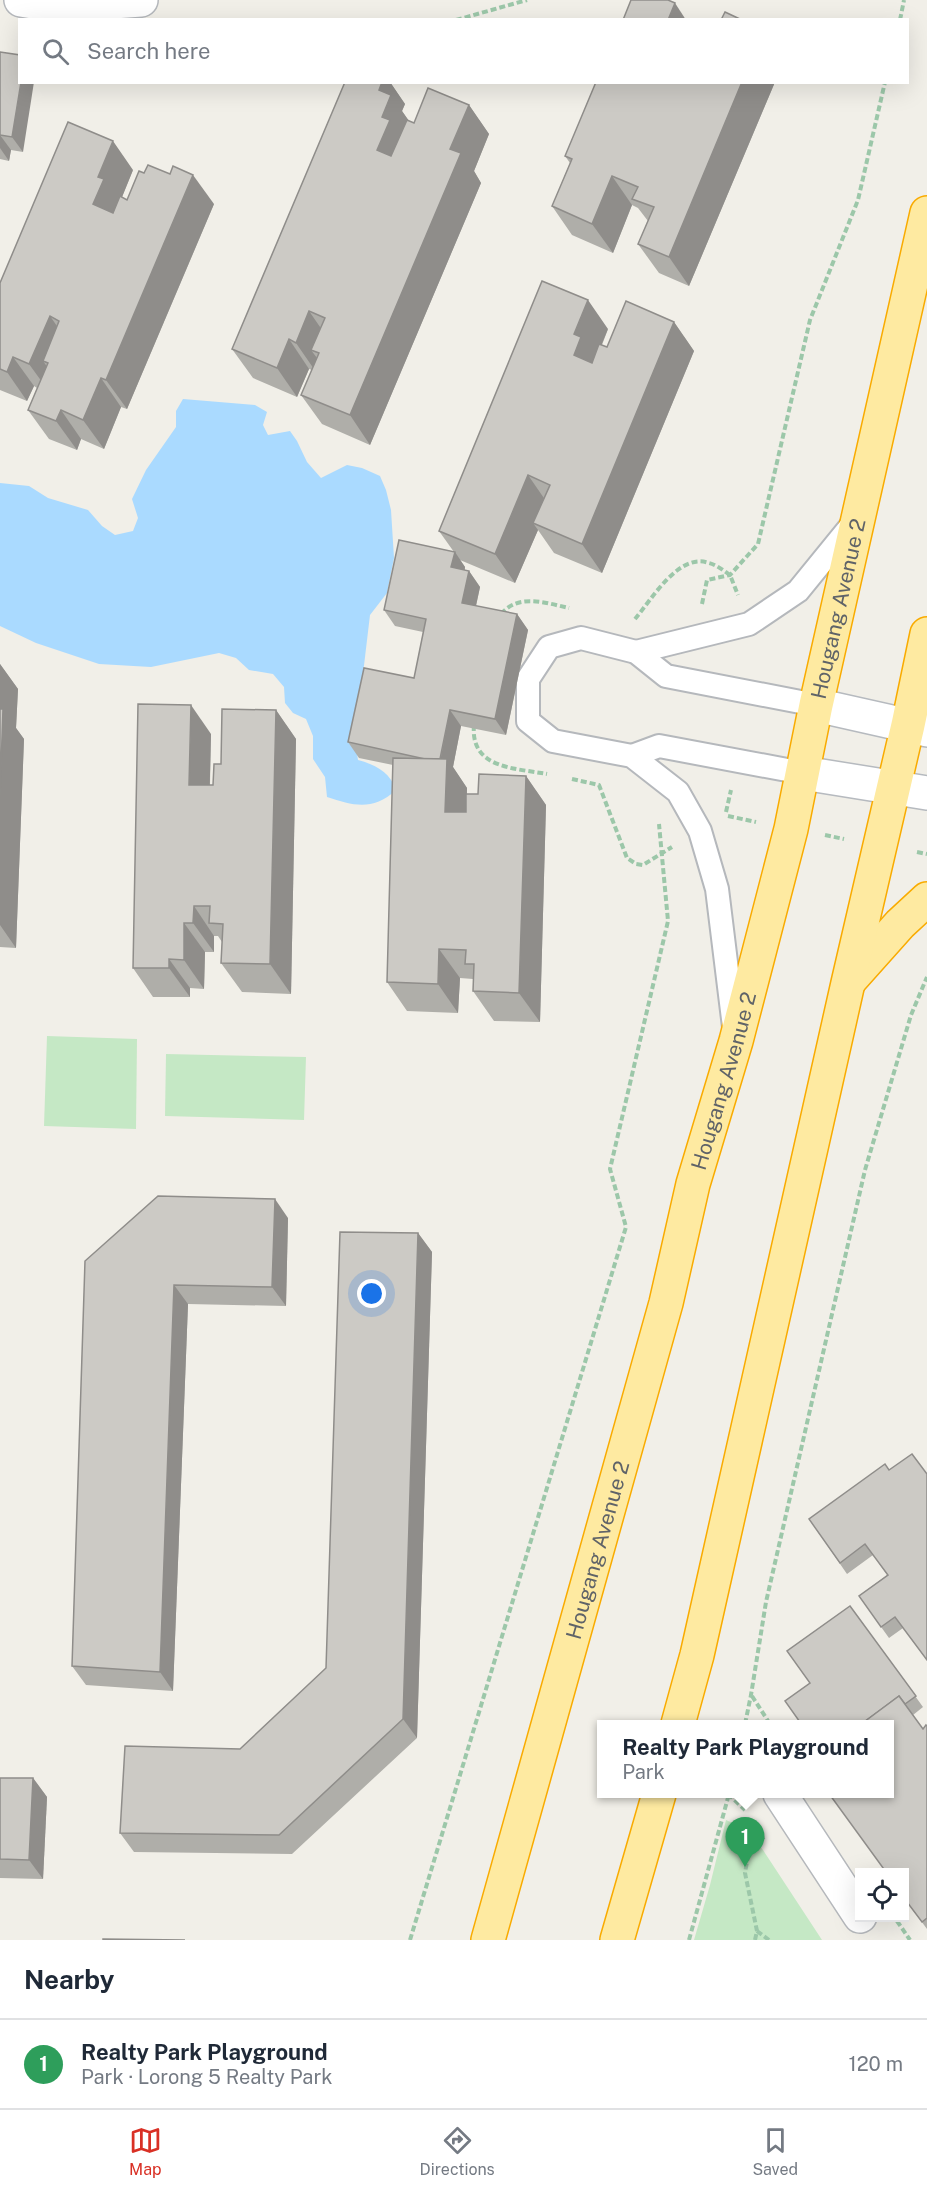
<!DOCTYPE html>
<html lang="en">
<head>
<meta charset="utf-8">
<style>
  body { margin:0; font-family:"Public Sans",sans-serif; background:#f6f6f7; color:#1f2937 }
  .controls { position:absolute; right:18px; bottom:18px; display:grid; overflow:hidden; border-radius:0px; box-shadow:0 6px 24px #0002 }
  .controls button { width:54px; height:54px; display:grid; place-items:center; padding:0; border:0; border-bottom:2px solid #e0e1e3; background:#fff; color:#1f2937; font:30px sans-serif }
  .you { position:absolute; left:372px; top:1294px; width:21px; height:21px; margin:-15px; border:4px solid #fff; border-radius:50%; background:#1a73e8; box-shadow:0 0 0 9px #1a73e833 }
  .badge { display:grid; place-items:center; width:39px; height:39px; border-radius:50%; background:#d93025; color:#fff; font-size:20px; font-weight:700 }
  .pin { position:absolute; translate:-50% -50px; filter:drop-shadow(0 2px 3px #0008) }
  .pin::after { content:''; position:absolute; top:32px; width:21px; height:18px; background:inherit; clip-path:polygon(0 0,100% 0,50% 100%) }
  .popup { position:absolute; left:597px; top:1720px; width:297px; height:78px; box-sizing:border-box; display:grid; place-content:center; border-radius:0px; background:#fff; filter:drop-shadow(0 2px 4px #0005); font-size:20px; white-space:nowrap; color:#747a83 }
  .popup b { font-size:22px; color:#1f2937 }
  .popup::after { content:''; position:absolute; left:50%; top:100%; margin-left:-12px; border:12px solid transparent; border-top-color:#fff }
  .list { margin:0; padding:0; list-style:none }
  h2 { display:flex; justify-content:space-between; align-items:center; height:78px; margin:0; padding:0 24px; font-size:26px }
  h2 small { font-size:20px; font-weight:400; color:#747a83 }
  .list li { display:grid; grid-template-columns:39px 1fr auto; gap:18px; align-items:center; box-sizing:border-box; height:90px; padding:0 24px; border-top:2px solid #e0e1e3 }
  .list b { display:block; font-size:22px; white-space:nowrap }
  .list p { margin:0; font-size:20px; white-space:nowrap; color:#747a83 }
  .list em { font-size:20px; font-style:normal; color:#747a83 }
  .icon { flex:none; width:33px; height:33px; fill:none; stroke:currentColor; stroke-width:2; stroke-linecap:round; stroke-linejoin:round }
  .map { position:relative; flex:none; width:927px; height:1940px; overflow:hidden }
  .search { position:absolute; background:#fff; box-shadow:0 6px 24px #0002; left:18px; right:18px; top:18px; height:66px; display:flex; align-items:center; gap:15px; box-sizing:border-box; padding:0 21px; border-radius:0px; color:#747a83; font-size:22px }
  .sheet { height:168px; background:#fff }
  nav { display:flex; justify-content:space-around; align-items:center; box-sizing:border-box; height:84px; border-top:2px solid #e0e1e3; background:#fff; font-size:16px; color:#747a83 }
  nav a { display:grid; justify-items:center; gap:3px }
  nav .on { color:#d93025 }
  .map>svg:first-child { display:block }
  .green { fill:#c5e8c5 }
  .water { fill:#aadaff }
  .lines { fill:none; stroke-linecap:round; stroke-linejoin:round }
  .service-casing { stroke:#b5b8bc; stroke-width:26 }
  .minor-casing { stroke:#b5b8bc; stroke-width:36 }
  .secondary-casing { stroke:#b6babf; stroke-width:36 }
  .trunk-casing { stroke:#f9ab00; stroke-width:36 }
  .path { stroke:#9cc7a9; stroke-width:4; stroke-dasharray:6 3; stroke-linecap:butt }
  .service { stroke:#fff; stroke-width:22 }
  .minor { stroke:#fff; stroke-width:33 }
  .secondary { stroke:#fff; stroke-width:33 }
  .trunk { stroke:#feeaa1; stroke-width:33 }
  .wall { fill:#afaea9 }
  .shaded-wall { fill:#8f8d8a }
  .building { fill:#cccac5; stroke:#8f8d8a; stroke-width:1.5 }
  .labels { text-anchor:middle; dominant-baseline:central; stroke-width:6; stroke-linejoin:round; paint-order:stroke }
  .street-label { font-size:21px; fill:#5f6368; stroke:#fff }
</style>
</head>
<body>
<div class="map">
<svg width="927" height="1940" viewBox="0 0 927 1940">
  <rect width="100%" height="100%" fill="#f1efe8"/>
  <g class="green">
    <polygon points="47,1036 137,1039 136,1129 44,1126"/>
    <polygon points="166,1054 306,1057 304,1120 165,1116"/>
    <polygon points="726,1820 744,1828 763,1850 822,1940 694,1940 710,1885"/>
  </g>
  <path class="water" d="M 183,399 L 255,405 L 267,412 L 263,425 L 268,435 L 290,431 L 297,441 L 307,462 L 321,478 L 347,465 L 362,468 L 380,476 L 386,490 L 391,510 L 394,558 L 387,593 L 370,615 L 355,741 L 358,760 C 376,765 390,772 396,790 C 373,811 354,806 327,797 L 325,777 L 313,759 L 313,736 L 306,719 L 293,713 L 285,703 L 284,687 L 273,674 L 249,670 L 236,658 L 219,653 L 151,667 L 99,664 L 36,643 L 0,626 L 0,483 L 29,486 L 48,498 L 88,510 L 102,526 L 115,535 L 133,531 L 138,518 L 132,499 L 146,470 L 176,427 L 176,411 Z"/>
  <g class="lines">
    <defs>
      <g id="service">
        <polyline points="636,652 749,624 798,591 855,521"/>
        <polyline points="632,756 659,746 803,773"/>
        <polyline points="734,1027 717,889 700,831 678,792 632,756 553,741 528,721 528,679 549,647 581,638 636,652 666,676 816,705"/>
      </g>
      <g id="minor">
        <polyline points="21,0 57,6 141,0"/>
        <polyline points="780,1794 860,1916"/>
      </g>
      <g id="secondary">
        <polyline points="816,705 927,730"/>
        <polyline points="803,773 927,793"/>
      </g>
      <g id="trunk">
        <polyline points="850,980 900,924 927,899"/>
        <polyline points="678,1724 697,1655 848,983 908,725 927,634"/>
        <path id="s1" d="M 488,1940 L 666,1303 L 693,1184 L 736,1041 L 791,829 L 816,705 L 927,213"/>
        <polyline points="617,1940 659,1794"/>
      </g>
    </defs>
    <use href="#service" class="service-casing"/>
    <use href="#minor" class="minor-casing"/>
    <use href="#secondary" class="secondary-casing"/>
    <use href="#trunk" class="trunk-casing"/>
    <g class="path">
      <polyline points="456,20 527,0"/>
      <polyline points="900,20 904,0"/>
      <polyline points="702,604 707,580 730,575 758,544 810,320 858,200 885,82"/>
      <path d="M 501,614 C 519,593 546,603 569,608"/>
      <path d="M 635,619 C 652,599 679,552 709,563 C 717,565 724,571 730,575 L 738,595"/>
      <path d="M 474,725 C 470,769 515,768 547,774"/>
      <polyline points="572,779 599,785 627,858 636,864 643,865 672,847"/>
      <polyline points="726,812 731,790"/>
      <polyline points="728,816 756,822"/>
      <polyline points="825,835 844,839"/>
      <polyline points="917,852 927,854"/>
      <polyline points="752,1696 770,1724"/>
      <polyline points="745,1724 751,1695 766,1602 865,1170 911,1015 927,977"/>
      <polyline points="728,1794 745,1810"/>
      <polyline points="897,1921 910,1940"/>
      <polyline points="757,1931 769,1940"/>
      <polyline points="410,1940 626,1227 610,1169 668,921 659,824"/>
      <polyline points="689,1940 729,1794"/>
      <polyline points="755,1940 757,1931 745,1873 749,1850 764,1837"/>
    </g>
    <use href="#service" class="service"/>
    <use href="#minor" class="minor"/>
    <use href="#secondary" class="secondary"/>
    <use href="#trunk" class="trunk"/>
  </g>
  <g class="wall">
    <polygon points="0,52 23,152 11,150 9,161 0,159"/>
    <polygon points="345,82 390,82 405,104 402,111 409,121 414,123 469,105 489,134 474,171 481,183 370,445 322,424 301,395 312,370 309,369 297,397 253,378 232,349"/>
    <polygon points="596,82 775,82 689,286 659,273 638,244 648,221 638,208 632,205 613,253 572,235 552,206 570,163 565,156"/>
    <polygon points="133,170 122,197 127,200 214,204 127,409 121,407 104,449 81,439 77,450 49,439 28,410 37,388 34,386 27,401 0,390 0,283"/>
    <polygon points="674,322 694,351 602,573 554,553 538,530 515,583 460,560 465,567 465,570 469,571 480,587 476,606 517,614 528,630 506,735 461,726 453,767 467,788 467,794 478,794 526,776 546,805 540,1022 494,1021 473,991 473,979 460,978 458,1013 407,1011 387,982 393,765 359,758 348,742 414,678 423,632 395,626 384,610 454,552 439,531 608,329 602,345 607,347"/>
    <polygon points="0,664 18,689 16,728 24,739 16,948 0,947"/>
    <polygon points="276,710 296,739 291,994 242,992 221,963 222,942 218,936 214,936 214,952 205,952 204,989 190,988 190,997 153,997 133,968 211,734 210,785 213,785 221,764"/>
    <polygon points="288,1218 286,1306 188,1304 173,1691 86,1685 72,1666 85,1261"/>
    <polygon points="418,1233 432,1252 417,1738 292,1854 134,1852 120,1833 240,1749 326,1668"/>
    <polygon points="889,1470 927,1474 927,1660 903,1628 889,1638 859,1596 887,1575 873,1555 847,1574 809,1519"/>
    <polygon points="850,1606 923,1707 913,1715 923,1729 927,1726 927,1929 904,1898 889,1794 810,1683"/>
    <polygon points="0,1778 33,1778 47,1797 43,1879 0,1878"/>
  </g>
  <g class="shaded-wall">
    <polygon points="675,3 686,20 668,20"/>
    <polygon points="21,82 34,82 23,152 12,137"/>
    <polygon points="382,82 390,82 405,104 402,111 411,124 398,179 377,150 382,117 379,90"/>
    <polygon points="742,82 775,82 689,286 669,257"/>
    <polygon points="469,105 489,134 474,171 481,183 370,445 350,415 450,149"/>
    <polygon points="0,135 11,150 9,161 0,148"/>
    <polygon points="113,141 133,170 120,202 114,233 93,204 98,177"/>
    <polygon points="193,175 214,204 127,409 106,380"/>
    <polygon points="612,176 632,205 613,253 592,224"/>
    <polygon points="588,300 608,329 596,358 594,384 574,355 574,334"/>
    <polygon points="309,311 329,340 311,350 320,362 316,372 296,343"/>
    <polygon points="50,316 70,345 48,363 43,361 56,379 50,393 29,364"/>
    <polygon points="674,322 694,351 602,573 582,544"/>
    <polygon points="289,339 309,369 297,397 277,368"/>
    <polygon points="13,357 34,386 27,401 7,372"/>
    <polygon points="101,378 121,407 104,449 83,420"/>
    <polygon points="61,410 81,439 77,450 56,421"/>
    <polygon points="528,475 548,504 533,523 538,530 515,583 495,554"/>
    <polygon points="455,552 465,567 462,583 451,567"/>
    <polygon points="469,571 480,587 473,619 462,603"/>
    <polygon points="517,614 528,630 506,735 495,719"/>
    <polygon points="0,664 18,689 16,728 24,739 16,948 0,925"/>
    <polygon points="191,705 211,734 209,814 189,785"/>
    <polygon points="276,710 296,739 291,994 270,964"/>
    <polygon points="450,710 461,726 453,767 467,788 465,841 445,812 440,762"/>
    <polygon points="526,776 546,805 540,1022 519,993"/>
    <polygon points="194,906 214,936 214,952 193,923"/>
    <polygon points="184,923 205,952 204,989 184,960"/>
    <polygon points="439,949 460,978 458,1013 438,984"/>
    <polygon points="169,959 190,988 190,997 169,968"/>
    <polygon points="275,1199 288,1218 286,1306 272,1287"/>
    <polygon points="418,1233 432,1252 417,1738 403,1719"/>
    <polygon points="174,1285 188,1304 173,1691 160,1672"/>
    <polygon points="33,1778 47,1797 43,1879 29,1860"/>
  </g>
  <g class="building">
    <polygon points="631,0 668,0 675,3 668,20 623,20"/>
    <polygon points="725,12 742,20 721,20"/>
    <polygon points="0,52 20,55 20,82 21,82 12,137 0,135"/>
    <polygon points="345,82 382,82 379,90 391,95 382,117 390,120 377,150 391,156 407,120 414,123 428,88 469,105 450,149 461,153 350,415 301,395 319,353 311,350 325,318 309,311 296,343 289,339 277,368 232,349"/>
    <polygon points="596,82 742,82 669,257 638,244 654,207 632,199 638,187 612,176 592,224 552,206 572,159 565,156"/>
    <polygon points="68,122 113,141 98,177 104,179 93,204 113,213 120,196 127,200 139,171 144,173 148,165 170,174 173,166 193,175 106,380 101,378 83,420 61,410 56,421 28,410 48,363 43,361 59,321 50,316 29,364 13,357 7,372 0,369 0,283"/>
    <polygon points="542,281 588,300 574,334 581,337 574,355 592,363 599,344 607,347 626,301 674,322 582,544 533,523 550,485 528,475 495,554 439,531"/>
    <polygon points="399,540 455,552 451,567 469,571 462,603 517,614 495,719 450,710 440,759 425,759 348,742 364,668 414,678 426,619 384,610"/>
    <polygon points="138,704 191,705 189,785 213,785 214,764 221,764 222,709 276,710 270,964 221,963 223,924 209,923 210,906 194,906 193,923 184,923 184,960 169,959 169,968 133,968"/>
    <polygon points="0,709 3,709 0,796"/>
    <polygon points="393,758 447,759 445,812 466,812 466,794 478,794 479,774 526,776 519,993 473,991 474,964 465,964 466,950 439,949 438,984 387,982"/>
    <polygon points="158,1196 275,1199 272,1287 174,1285 160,1672 72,1666 85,1261"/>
    <polygon points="340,1232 418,1233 403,1719 279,1835 120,1833 125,1746 240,1749 326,1668"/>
    <polygon points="912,1454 927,1474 927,1660 895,1617 881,1627 859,1596 888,1575 865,1544 840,1563 809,1519 885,1464 889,1470"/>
    <polygon points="850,1606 916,1696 905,1704 899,1696 860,1725 802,1725 785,1701 810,1683 787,1651"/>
    <polygon points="899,1696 923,1729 926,1725 927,1726 927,1918 922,1922 904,1898 904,1872 886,1872 830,1795 832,1794 889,1794 889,1725 860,1725"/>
    <polygon points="0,1778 33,1778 29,1860 0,1859"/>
    <polygon points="103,1939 185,1940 103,1940"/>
  </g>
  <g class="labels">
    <g class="street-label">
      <text stroke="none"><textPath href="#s1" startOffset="1377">Hougang Avenue 2</textPath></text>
      <text stroke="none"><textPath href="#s1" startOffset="891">Hougang Avenue 2</textPath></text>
      <text stroke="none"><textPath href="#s1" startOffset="405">Hougang Avenue 2</textPath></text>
    </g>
  </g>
</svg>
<div class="controls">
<button><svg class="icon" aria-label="locate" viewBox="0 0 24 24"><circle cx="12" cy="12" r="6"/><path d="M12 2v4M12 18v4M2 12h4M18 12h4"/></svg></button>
</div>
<div class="you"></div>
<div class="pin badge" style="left:745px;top:1867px;background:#2e9e5b">1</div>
<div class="popup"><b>Realty Park Playground</b>Park</div>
<div class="search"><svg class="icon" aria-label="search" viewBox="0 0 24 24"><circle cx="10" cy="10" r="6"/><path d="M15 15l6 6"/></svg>Search here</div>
</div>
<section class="sheet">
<h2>Nearby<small></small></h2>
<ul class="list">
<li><span class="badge" style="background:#2e9e5b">1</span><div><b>Realty Park Playground</b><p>Park · Lorong 5 Realty Park</p></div><em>120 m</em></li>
</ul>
</section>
<nav>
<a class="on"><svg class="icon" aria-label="map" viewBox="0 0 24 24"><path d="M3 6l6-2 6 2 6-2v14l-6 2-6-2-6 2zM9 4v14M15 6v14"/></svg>Map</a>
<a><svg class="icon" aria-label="directions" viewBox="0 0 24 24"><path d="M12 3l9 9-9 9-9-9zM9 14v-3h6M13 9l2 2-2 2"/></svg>Directions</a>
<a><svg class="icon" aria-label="saved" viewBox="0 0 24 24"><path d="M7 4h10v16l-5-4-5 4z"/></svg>Saved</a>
</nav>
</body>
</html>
